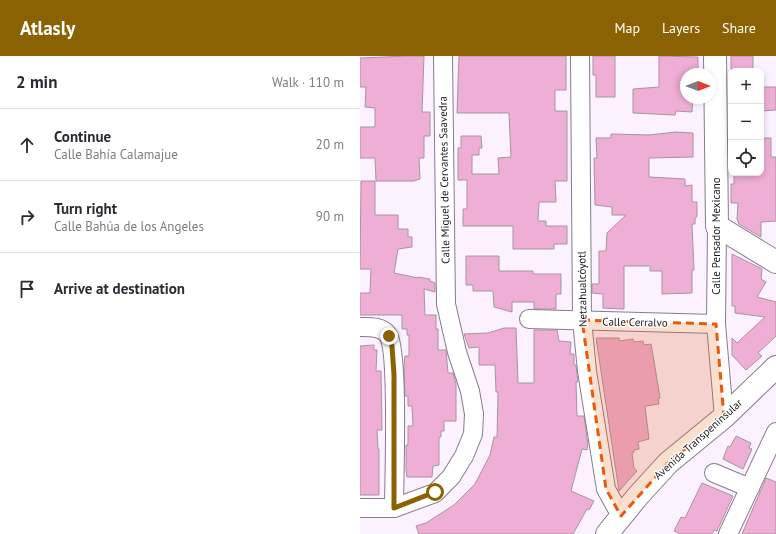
<!DOCTYPE html>
<html lang="en">
<head>
<meta charset="utf-8">
<style>
  body { margin:0; font-family:"PT Sans",sans-serif; background:#f2f2f3; color:#2b2b33 }
  .controls { position:absolute; right:12px; top:12px; display:grid; overflow:hidden; border-radius:8px; box-shadow:0 2px 6px #0003 }
  .controls button { width:36px; height:36px; display:grid; place-items:center; padding:0; border:0; border-bottom:1px solid #e1e1e2; background:#fff; color:#2b2b33; font:20px sans-serif }
  .compass { position:absolute; left:320px; top:12px; width:36px; height:36px; border-radius:50%; background:#fff; box-shadow:0 2px 6px #0003; rotate:90deg }
  .stop { position:absolute; width:12px; height:12px; margin:-9px; border:3px solid #8b6203; border-radius:50%; background:#fff }
  .stop.end { background:#8b6203; border-color:#fff; box-shadow:0 1px 4px #0008 }
  .list { margin:0; padding:0; list-style:none }
  h2 { display:flex; justify-content:space-between; align-items:center; height:52px; margin:0; padding:0 16px; font-size:17px }
  h2 small { font-size:13px; font-weight:400; color:#7c7c81 }
  .list li { display:grid; grid-template-columns:26px 1fr auto; gap:12px; align-items:center; box-sizing:border-box; height:72px; padding:0 16px; border-top:1px solid #e1e1e2 }
  .list b { display:block; font-size:15px; white-space:nowrap }
  .list p { margin:0; font-size:13px; white-space:nowrap; color:#7c7c81 }
  .list em { font-size:13px; font-style:normal; color:#7c7c81 }
  .icon { flex:none; width:22px; height:22px; fill:none; stroke:currentColor; stroke-width:2; stroke-linecap:round; stroke-linejoin:round }
  .map { position:relative; flex:none; width:416px; height:478px; overflow:hidden }
  header { display:flex; align-items:center; gap:24px; box-sizing:border-box; height:56px; padding:0 20px; background:#8b6203; color:#fff }
  header strong { font-size:19px }
  nav { display:flex; gap:22px; margin-inline-start:auto; font-size:14px }
  main { display:flex }
  aside { flex:1; background:#fff }
  .map>svg:first-child { display:block }
  .building { fill:#eeaed6; stroke:#a794a0 }
  .lines { fill:none; stroke-linecap:round; stroke-linejoin:round }
  .minor-casing { stroke:#877c8c; stroke-width:20 }
  .major-casing { stroke:#877c8c; stroke-width:24 }
  .minor { stroke:#fff; stroke-width:18 }
  .major { stroke:#fff; stroke-width:22 }
  .route { stroke:#8b6203; stroke-width:5 }
  .marked { fill:#e8590c; fill-opacity:0.2; stroke:#e8590c; stroke-width:3; stroke-dasharray:8 5; stroke-linejoin:round }
  .labels { text-anchor:middle; dominant-baseline:central; stroke-width:3; stroke-linejoin:round; paint-order:stroke }
  .street-label { font-size:11px; fill:#1b171d; stroke:#fff }
</style>
</head>
<body>
<header>
<strong>Atlasly</strong>
<nav><a>Map</a><a>Layers</a><a>Share</a></nav>
</header>
<main>
<aside>
<h2>2 min<small>Walk · 110 m</small></h2>
<ul class="list">
<li><svg class="icon" aria-label="ahead" viewBox="0 0 24 24"><path d="M12 20V5M6 11l6-6 6 6"/></svg><div><b>Continue</b><p>Calle Bahía Calamajue</p></div><em>20 m</em></li>
<li><svg class="icon" aria-label="right" viewBox="0 0 24 24"><path d="M7 20v-9h11M14 6l5 5-5 5"/></svg><div><b>Turn right</b><p>Calle Bahúa de los Angeles</p></div><em>90 m</em></li>
<li><svg class="icon" aria-label="arrive" viewBox="0 0 24 24"><path d="M6 21V4h12l-3 4 3 4H6"/></svg><div><b>Arrive at destination</b></div></li>
</ul>
</aside>
<div class="map">
<svg width="416" height="478" viewBox="0 0 416 478">
  <rect width="100%" height="100%" fill="#fbf1ff"/>
  <g class="building">
    <polygon points="49,0 64,0 62,56 70,56 70,80 64,80 64,102 59,102 60,123 54,125 16,125 15,102 0,102 0,71 15,71 15,52 5,51 6,31 0,31 0,2"/>
    <polygon points="99,0 206,0 206,34 195,34 195,55 207,55 207,125 195,125 196,146 179,146 178,165 186,165 186,170 207,170 207,188 194,188 194,193 153,193 153,170 103,170 103,153 107,153 107,124 98,124 98,92 101,92 101,80 121,80 122,92 119,92 119,99 112,99 112,118 139,118 138,102 151,101 149,57 97,57"/>
    <polygon points="233,0 255,0 255,41 236,41 236,19 233,19"/>
    <polygon points="299,0 338,1 338,18 326,18 326,42 333,42 332,56 316,55 315,59 273,57 273,33 299,31"/>
    <polygon points="371,0 393,0 393,15 371,13"/>
    <polygon points="401,31 416,31 416,54 401,55"/>
    <polygon points="316,76 333,77 333,101 289,102 289,121 325,123 325,130 332,129 332,146 337,146 337,160 335,163 335,168 332,168 334,214 332,214 332,237 302,238 302,215 290,215 290,210 264,210 264,253 243,252 243,238 232,237 232,228 239,228 239,195 246,195 247,177 266,159 252,159 252,151 235,149 234,102 237,102 236,82 251,82 251,78 289,79"/>
    <polygon points="401,82 411,82 411,101 416,101 416,165 401,166 401,181 379,168 377,163 378,147 371,147 371,128 374,128 374,117 401,117"/>
    <polygon points="1,125 15,125 15,159 38,159 38,173 48,173 48,181 52,181 52,191 38,193 34,217 58,222 58,221 70,223 70,225 75,227 75,236 64,233 65,259 76,259 76,273 78,273 78,294 86,294 88,317 93,317 96,328 96,365 84,365 84,375 81,375 81,381 79,381 79,409 73,410 72,421 47,421 46,415 46,389 48,389 48,370 53,370 52,350 48,350 48,340 45,340 44,310 45,300 49,300 49,279 47,279 47,273 42,273 42,259 0,259 0,237 10,237 11,213 0,213"/>
    <polygon points="372,198 402,213 401,223 406,226 397,241 416,246 416,280 398,297 402,300 386,314 372,299 372,282 377,287 405,261 375,257 375,250 372,250"/>
    <polygon points="106,200 139,200 139,215 173,215 173,218 201,218 201,238 196,238 196,253 174,253 174,246 152,246 152,256 134,251 133,235 113,235 113,229 106,229"/>
    <polygon points="144,272 156,272 158,327 174,327 174,274 197,274 199,285 211,286 210,298 214,298 214,309 216,309 218,326 216,326 217,360 224,360 228,389 227,394 222,393 211,435 234,445 229,454 227,453 213,478 59,478 56,470 66,467 94,449 115,428 130,399 134,381 137,381 138,336 136,336 135,309 119,309 119,291 109,292 104,278 128,277"/>
    <polygon points="236,282 259,282 260,285 273,283 274,286 283,285 284,289 291,288 294,305 300,342 298,343 299,348 285,350 289,383 278,386 279,393 274,394 274,396 272,397 274,412 277,415 259,435"/>
    <polygon points="14,289 14,294 17,294 16,315 21,315 22,374 17,374 18,393 19,393 19,439 0,439 0,290"/>
    <polygon points="376,380 391,387 389,392 392,393 383,413 363,403 368,390 370,391"/>
    <polygon points="406,422 416,426 416,478 382,478"/>
    <polygon points="342,427 373,440 357,475 354,474 352,478 321,478 314,475 321,461 325,462"/>
  </g>
  <g class="lines">
    <defs>
      <g id="minor">
        <polyline points="220,0 222,264 227,315 246,433 261,460"/>
        <polyline points="357,170 356,268 364,361"/>
        <polyline points="169,263 356,268"/>
        <path d="M 0,271 C 9,271 22,270 28,279 C 39,295 34,425 34,452"/>
        <polyline points="354,417 390,432"/>
        <polyline points="0,452 34,452 75,437 91,421 104,400 113,378 114,358 110,335 97,296 86,248 83,0"/>
        <polyline points="368,478 416,376"/>
      </g>
      <g id="major">
        <polyline points="355,0 357,170 416,206"/>
        <polyline points="247,478 277,441 308,407 364,361 416,311"/>
      </g>
    </defs>
    <use href="#minor" class="minor-casing"/>
    <use href="#major" class="major-casing"/>
    <use href="#minor" class="minor"/>
    <use href="#major" class="major"/>
  </g>
  <g class="lines">
    <polyline class="route" points="29,280 32,290 34,319 34,452 75,436"/>
  </g>
  <path class="marked" d="M 222,264 L 356,268 L 364,361 L 308,407 L 261,460 L 246,433 Z"/>
  <g class="labels">
    <g class="street-label">
      <text transform="translate(84 124) rotate(-91)">Calle Miguel de Cervantes Saavedra</text>
      <text transform="translate(356 180) rotate(-90)">Calle Pensador Mexicano</text>
      <text transform="translate(222 233) rotate(-91)">Netzahualcóyotl</text>
      <text transform="translate(275 266) rotate(1)">Calle Cerralvo</text>
      <text transform="translate(338 383) rotate(-42)">Avenida Transpeninsular</text>
    </g>
  </g>
</svg>
<div class="controls">
<button>+</button>
<button>−</button>
<button><svg class="icon" aria-label="locate" viewBox="0 0 24 24"><circle cx="12" cy="12" r="6"/><path d="M12 2v4M12 18v4M2 12h4M18 12h4"/></svg></button>
</div>
<svg class="compass" viewBox="-18 -18 36 36"><path d="M0-13l5 13h-10z" fill="#e53935"/><path d="M0 13l5-13h-10z" fill="#7c7c81"/></svg>
<div class="stop" style="left:75px;top:436px"></div>
<div class="stop end" style="left:29px;top:280px"></div>
</div>
</main>
</body>
</html>
